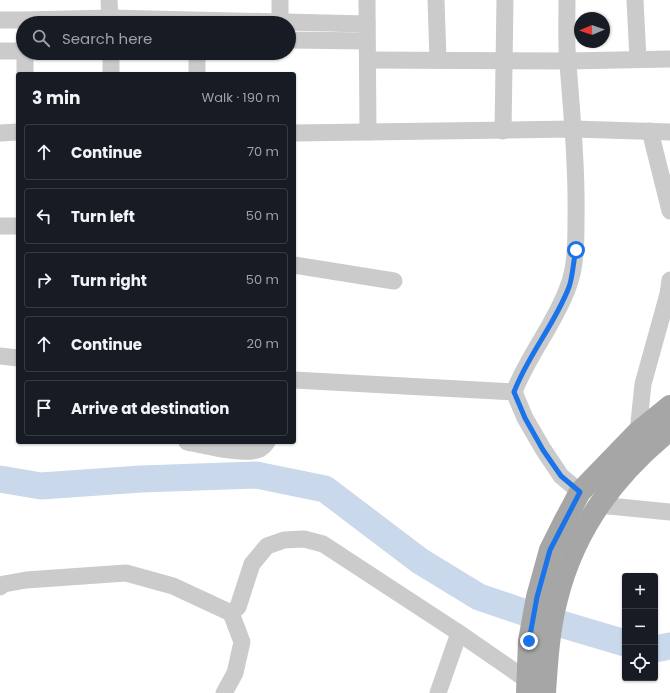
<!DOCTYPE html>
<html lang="en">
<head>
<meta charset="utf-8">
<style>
  body { margin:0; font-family:Poppins,sans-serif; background:#242831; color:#f1f3f6 }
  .controls { position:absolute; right:12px; bottom:12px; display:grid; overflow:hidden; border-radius:4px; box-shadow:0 1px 3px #0004 }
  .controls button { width:36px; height:36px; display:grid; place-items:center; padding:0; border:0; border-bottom:1px solid #363941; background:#171b24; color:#f1f3f6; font:20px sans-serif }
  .compass { position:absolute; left:574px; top:12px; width:36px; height:36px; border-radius:50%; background:#171b24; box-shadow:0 1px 3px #0004; rotate:268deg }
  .stop { position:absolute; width:12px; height:12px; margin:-9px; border:3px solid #1a73e8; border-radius:50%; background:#fff }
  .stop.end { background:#1a73e8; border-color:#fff; box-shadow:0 1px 4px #0008 }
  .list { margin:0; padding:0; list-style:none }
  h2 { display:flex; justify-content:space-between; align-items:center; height:52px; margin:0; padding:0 16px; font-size:17px }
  h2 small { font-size:13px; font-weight:400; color:#9ea1a6 }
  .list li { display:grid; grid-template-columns:26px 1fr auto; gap:12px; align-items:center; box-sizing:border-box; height:56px; margin:0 8px 8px; padding:0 8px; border:1px solid #363941; border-radius:4px }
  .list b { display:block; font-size:15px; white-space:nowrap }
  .list em { font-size:13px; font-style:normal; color:#9ea1a6 }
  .icon { flex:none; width:22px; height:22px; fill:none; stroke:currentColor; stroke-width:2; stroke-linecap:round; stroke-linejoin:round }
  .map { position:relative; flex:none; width:670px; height:693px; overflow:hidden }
  .search { position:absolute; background:#171b24; box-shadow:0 1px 3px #0004; left:16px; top:16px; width:280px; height:44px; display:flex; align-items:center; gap:10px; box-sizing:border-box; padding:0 14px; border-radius:22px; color:#9ea1a6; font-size:15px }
  .panel { position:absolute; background:#171b24; box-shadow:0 1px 3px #0004; left:16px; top:72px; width:280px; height:372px; border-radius:4px }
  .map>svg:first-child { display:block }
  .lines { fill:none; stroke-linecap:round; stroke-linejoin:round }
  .river { stroke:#c9d8ea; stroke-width:27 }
  .minor { stroke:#cbcbcb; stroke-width:17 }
  .major { stroke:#a6a6a6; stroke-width:22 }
  .route { stroke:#1a73e8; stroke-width:5 }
</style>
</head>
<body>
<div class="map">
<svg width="670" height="693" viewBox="0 0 670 693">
  <rect width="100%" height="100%" fill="#fff"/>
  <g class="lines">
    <g class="river">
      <polyline points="0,479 41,486 141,479 256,475 325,489 420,561 479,597 544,619 625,643"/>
      <polyline points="655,649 670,646"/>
    </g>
    <g class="minor">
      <polyline points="280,0 280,22"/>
      <polyline points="367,0 368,132"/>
      <polyline points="436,0 438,60"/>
      <polyline points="635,0 638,59"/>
      <polyline points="0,20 25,20"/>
      <polyline points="25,23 25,20 110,18 109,0"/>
      <polyline points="110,23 110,18 367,24"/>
      <polyline points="289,40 367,41"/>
      <polyline points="0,51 23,51"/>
      <polyline points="25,53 25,74"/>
      <polyline points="111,53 111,74"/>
      <polyline points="368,60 567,61 670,59"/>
      <polyline points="197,74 197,53"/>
      <polyline points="503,131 505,0"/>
      <polyline points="650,131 670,211"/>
      <polyline points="0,133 18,132"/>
      <polyline points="294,133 573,129 670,132"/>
      <polyline points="0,226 18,226"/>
      <polyline points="294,265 394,281"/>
      <polyline points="0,356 18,358"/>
      <polyline points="294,380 514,392 525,418 543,449 561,476 580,492"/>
      <path d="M 514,392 C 528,355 555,324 568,287 C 576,267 576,242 576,221 C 577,168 572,116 568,64 C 566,43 567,21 567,0"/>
      <polyline points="638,432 643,384 668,294 670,280"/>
      <path d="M 187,442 C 206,445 243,456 260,449 C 263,447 265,445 267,442"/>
      <polyline points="599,505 670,512"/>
      <polyline points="0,587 4,584 26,580 126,573 173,586 231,613 238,607 252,564 267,546 284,540 304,539 323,544 459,633 438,693"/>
      <polyline points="459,633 527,680"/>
      <polyline points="224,693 235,673 242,642 231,613"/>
    </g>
    <g class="major">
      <polyline points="527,693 529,641 537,597 550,550 565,520 580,492 638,432 670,406"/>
      <path d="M 545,693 C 547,662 549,629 557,599 C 574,530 615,474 670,430"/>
    </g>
  </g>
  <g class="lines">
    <path class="route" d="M 529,641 L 537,597 L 550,550 L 580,492 L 561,476 L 543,450 L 525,418 L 514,392 C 528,355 555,324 569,287 C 573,276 573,262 576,250"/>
  </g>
</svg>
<div class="controls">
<button>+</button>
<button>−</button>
<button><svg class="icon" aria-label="locate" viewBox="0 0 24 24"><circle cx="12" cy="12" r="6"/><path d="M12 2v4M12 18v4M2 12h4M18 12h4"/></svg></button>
</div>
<svg class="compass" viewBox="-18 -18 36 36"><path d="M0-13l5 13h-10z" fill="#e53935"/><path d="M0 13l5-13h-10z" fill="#9ea1a6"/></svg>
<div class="stop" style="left:576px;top:250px"></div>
<div class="stop end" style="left:529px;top:641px"></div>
<div class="search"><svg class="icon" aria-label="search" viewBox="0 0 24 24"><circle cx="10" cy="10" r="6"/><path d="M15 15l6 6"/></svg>Search here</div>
<section class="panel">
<h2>3 min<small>Walk · 190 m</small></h2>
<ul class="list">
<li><svg class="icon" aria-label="ahead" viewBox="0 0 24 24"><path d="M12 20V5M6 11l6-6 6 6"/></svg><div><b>Continue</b></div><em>70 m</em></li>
<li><svg class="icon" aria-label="left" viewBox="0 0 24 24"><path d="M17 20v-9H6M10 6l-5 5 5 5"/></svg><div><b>Turn left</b></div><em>50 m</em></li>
<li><svg class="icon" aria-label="right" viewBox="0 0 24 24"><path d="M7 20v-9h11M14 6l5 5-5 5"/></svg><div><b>Turn right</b></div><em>50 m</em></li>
<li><svg class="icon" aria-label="ahead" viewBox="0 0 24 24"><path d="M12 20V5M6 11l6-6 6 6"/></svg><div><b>Continue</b></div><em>20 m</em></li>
<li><svg class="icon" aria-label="arrive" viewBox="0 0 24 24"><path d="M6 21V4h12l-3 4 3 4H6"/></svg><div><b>Arrive at destination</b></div></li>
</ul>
</section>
</div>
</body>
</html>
